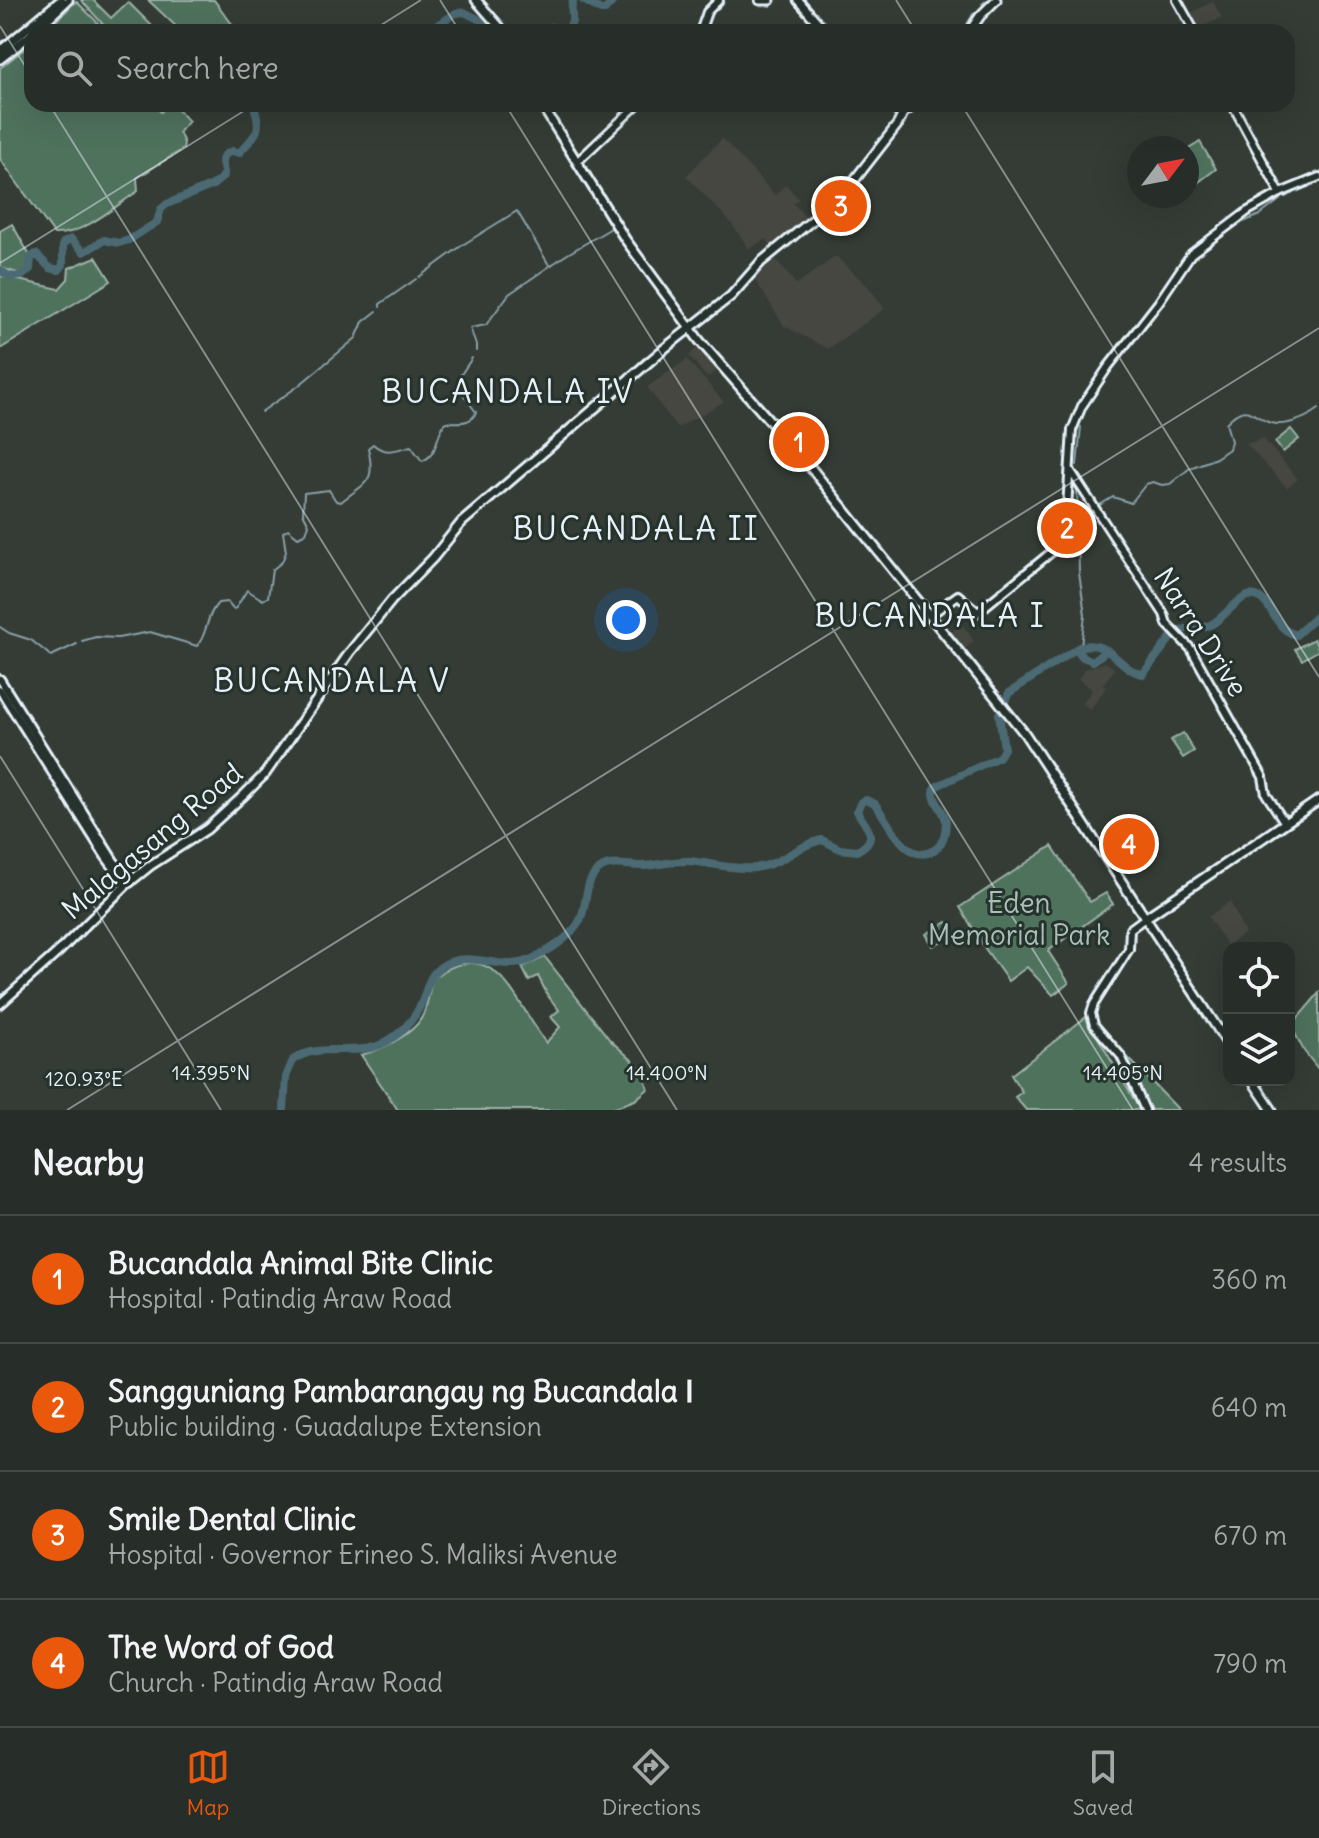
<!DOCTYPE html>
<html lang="en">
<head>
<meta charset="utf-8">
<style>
  body { margin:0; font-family:Delius,sans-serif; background:#2f3530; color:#f1f3f6 }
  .controls { position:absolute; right:24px; bottom:24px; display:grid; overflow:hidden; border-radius:16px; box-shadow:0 8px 32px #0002 }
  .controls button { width:72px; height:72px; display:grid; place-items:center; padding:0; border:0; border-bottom:2px solid #434945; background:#272d28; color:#f1f3f6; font:40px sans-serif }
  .compass { position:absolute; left:1127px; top:136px; width:72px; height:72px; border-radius:50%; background:#272d28; box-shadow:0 8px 32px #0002; rotate:58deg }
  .you { position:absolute; left:626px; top:620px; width:28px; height:28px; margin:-20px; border:6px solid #fff; border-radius:50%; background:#1a73e8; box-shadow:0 0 0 12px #1a73e833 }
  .badge { display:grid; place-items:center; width:52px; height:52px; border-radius:50%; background:#ea580c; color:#fff; font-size:26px; font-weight:700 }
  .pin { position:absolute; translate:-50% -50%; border:4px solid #fff; box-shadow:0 2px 8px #0006 }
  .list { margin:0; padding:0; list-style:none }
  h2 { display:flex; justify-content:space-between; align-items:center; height:104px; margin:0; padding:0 32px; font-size:34px }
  h2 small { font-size:26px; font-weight:400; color:#a4a8a8 }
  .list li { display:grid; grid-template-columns:52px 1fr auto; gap:24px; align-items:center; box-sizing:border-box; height:128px; padding:0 32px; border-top:2px solid #434945 }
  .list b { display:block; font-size:30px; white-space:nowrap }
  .list p { margin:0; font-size:26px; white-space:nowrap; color:#a4a8a8 }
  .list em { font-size:26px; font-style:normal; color:#a4a8a8 }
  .icon { flex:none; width:44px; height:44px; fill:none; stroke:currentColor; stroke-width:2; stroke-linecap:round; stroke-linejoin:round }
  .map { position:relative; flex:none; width:1319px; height:1110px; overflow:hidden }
  .search { position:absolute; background:#272d28; box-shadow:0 8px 32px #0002; left:24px; right:24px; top:24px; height:88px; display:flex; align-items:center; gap:20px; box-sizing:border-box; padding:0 28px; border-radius:24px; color:#a4a8a8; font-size:30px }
  .sheet { height:616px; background:#272d28 }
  nav { display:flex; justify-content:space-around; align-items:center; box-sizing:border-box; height:112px; border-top:2px solid #434945; background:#272d28; font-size:22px; color:#a4a8a8 }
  nav a { display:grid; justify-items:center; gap:4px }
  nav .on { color:#ea580c }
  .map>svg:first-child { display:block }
  .built { fill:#44463f }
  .green { fill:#50725d; stroke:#9cb2aa; stroke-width:2 }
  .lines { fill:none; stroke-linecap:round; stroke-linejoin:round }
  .stream { stroke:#8aa0a8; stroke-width:2 }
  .river { stroke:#4c6a73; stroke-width:8 }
  .minor-casing { stroke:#e8f1f8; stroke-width:12 }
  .major-casing { stroke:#e8f1f8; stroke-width:13 }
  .minor { stroke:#26332d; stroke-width:6 }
  .major { stroke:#26332d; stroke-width:7 }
  .ticks { fill:none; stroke:#e8f1f8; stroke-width:2; stroke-opacity:0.45 }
  .labels { text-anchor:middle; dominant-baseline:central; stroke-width:6; stroke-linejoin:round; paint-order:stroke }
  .street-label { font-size:28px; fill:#e8f1f8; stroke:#26332d }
  .park-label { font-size:28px; fill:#abbeba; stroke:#26332d }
  .quarter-label { font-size:32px; letter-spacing:2px; fill:#e8f1f8; stroke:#26332d }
  .ticks-label { font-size:20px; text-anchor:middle; fill:#e8f1f8; stroke:#26332d; stroke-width:6; stroke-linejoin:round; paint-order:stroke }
</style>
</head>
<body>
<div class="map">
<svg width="1319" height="1110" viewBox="0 0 1319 1110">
  <rect width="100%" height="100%" fill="#343c35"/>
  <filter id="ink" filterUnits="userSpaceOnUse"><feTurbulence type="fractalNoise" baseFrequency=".0125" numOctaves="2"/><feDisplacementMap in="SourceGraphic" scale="16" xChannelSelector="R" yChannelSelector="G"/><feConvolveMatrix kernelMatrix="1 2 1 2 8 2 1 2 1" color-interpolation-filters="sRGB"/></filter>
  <g filter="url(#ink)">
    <g class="built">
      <polygon points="1213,1 1222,18 1196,29 1189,14"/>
      <polygon points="722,138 775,195 786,184 799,199 793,203 809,220 774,250 766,239 749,249 731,223 686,176"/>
      <polygon points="836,256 868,286 885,309 828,349 784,326 755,280 766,263 774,257 796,284"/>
      <polygon points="698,346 719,369 707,378 689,356"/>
      <polygon points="687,359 724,402 677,428 647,387"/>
      <polygon points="1263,438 1298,479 1287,488 1246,444"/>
      <polygon points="962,624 974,641 963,651 949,634"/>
      <polygon points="1106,662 1115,669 1103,684 1106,688 1090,710 1082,703 1092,690 1078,679 1085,669"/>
      <polygon points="1230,901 1245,934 1227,945 1208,917"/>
    </g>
    <g class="green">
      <polygon points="81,0 93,0 111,18 128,2 158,32 110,32"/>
      <polygon points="148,0 214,0 238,32 182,32"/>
      <polygon points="76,1 107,32 45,32"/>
      <path d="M 32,43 L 32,104 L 153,104 L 161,112 L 168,104 L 172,104 L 189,121 L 179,132 L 184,143 L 183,149 L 137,178 L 138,191 C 114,207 84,235 54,234 L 0,159 L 0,68 Z"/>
      <polygon points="1200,142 1216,169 1196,184 1190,183 1187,180 1187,150"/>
      <polygon points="12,224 29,254 28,267 21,274 4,269 0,266 0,231"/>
      <polygon points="96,257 111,281 0,349 0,276 59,289 68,279 69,268"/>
      <polygon points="1291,429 1299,439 1283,452 1275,442"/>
      <polygon points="1314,639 1319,650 1302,660 1295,649"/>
      <polygon points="1183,733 1194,751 1183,758 1171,740"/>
      <polygon points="1052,846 1090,902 1106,893 1113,904 1048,951 1069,983 1053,995 1027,967 1008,981 984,947 960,907"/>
      <polygon points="947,922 954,934 933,946 926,934"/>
      <path d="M 545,957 L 610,1040 L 643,1070 L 648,1089 L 635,1100 L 607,1110 L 398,1110 L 361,1055 C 379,1051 413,1035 422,1017 C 428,1006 429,990 433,978 C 495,932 515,1001 546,1043 L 560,1027 L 551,1017 L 559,1010 L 548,996 L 538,976 L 529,981 L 522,967 Z"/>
      <polygon points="1319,993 1319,1070 1304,1051 1291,1026"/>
      <polygon points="1086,1017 1140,1110 1026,1110 1015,1097 1022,1092 1011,1075"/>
      <polygon points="1110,1039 1179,1110 1150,1110 1123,1054"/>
    </g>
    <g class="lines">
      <g class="stream">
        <polyline points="982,4 987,0"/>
        <polyline points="963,32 973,14"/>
        <polyline points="1285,197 1319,180"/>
        <polyline points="824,206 844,188"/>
        <polyline points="749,270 752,265"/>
        <polyline points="419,277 464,244 517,211 549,265"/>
        <polyline points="1179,277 1193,257 1241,223 1260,215 1281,199"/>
        <polyline points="380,307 380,304 416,279"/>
        <polyline points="476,351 476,345 470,328 486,325 509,294 566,255 613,227"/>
        <polyline points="634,368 644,358"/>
        <polyline points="606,392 630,371"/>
        <polyline points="1089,400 1157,309"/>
        <polyline points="261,412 297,387 356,338 363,322 377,311"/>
        <polyline points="1077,465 1081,427"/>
        <polyline points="1077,485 1079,573 1085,615 1081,646"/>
        <path d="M 1098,506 L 1113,497 L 1131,503 L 1146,484 L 1153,482 L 1162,485 L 1170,484 L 1190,468 L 1216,458 L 1229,449 L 1231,441 L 1226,423 C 1248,400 1251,417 1271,423 C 1286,427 1307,418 1319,409"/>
        <polyline points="1077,509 1093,509"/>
        <polyline points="0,627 9,633 31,640 51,656 77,644"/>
        <path d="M 82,641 L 96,637 L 118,638 L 150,632 L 197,646 C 208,634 205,617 218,603 L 227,602 L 233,609 L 236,608 L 247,590 L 263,600 L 268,597 L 272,570 L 282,562 L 286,552 L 283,532 L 288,529 L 298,537 L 306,533 L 309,525 L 303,513 L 304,493 L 329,490 L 336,501 L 341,502 C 367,481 376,483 368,448 L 373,444 C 385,455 396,450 411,446 L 422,461 C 439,455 435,434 446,422 C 458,422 471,425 476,412 L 462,393 L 460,376 L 472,358"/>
        <polyline points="223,808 229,803"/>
        <polyline points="152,860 219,812"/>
        <polyline points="0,998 73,932"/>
      </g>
      <g class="river">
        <polyline points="583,0 601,10 605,10 614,0"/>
        <polyline points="410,32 415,26 434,27 456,13 464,12 480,20 492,32"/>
        <polyline points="508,32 518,29 524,32"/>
        <path d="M 542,32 L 550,27 L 567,29 C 578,21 567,9 574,0"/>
        <path d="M 0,270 L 10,277 L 22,276 L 30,269 L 31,257 L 36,254 L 50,268 L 59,270 L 63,265 L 63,243 L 71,239 L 84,252 L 104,240 L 119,243 L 129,240 L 157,222 L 161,209 L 167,204 L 213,185 L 224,176 C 225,165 215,158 232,151 L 239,153 C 254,136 263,132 255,110 L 257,104"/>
        <polyline points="1076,649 1083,657 1093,661 1107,650"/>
        <path d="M 284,1110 L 286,1077 L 293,1060 C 321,1040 357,1059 386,1042 C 402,1033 415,1018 422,1002 C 428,987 428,975 442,966 C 471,948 500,973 530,960 C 547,952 567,940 578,924 C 589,907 582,881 600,869 C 611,861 628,866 641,866 C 657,866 673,860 689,861 C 711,863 733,870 755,868 C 781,865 799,844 822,840 L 840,849 L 857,851 C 882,837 865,827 857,811 L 861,802 L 866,800 L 875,804 C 888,820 907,867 934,850 C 943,845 946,832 946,822 C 945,808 930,802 935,787 L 999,757 L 1004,749 L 999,714 L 1009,693 L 1079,647 C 1110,637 1119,671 1143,674 L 1176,631 C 1187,627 1201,630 1212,624 C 1230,615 1247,578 1267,605 C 1277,618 1279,630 1296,635 L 1319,614"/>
      </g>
      <defs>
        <g id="minor">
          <polyline points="1177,0 1195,32"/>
          <polyline points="700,32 707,12 719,0"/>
          <polyline points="1232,104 1280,193"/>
          <polyline points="577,162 638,104"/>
          <polyline points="1070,470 1164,614 1167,624 1191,649 1263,777 1266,794 1285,823"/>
          <polyline points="930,615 958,595 978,612 1070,537 1071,531 1067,508 1072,430 1082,406 1108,367 1158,303 1191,254 1248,211 1280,193 1319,177"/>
          <polyline points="0,679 114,861 131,882"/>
          <polyline points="0,690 105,856 126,885"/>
          <polyline points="1145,1110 1121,1056 1094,1025 1091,1013 1094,1004 1129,949 1130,929 1145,918"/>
        </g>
        <g id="major">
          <polyline points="476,0 504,32"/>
          <polyline points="760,0 770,0"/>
          <polyline points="798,0 826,32"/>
          <polyline points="34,32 68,0"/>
          <polyline points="969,32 980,16 996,0"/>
          <polyline points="0,51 61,0"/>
          <polyline points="0,59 32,34"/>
          <polyline points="541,104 625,239 699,340 811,468 1025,734 1229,1046"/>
          <polyline points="889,104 895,110 903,113"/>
          <polyline points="1145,918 1319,800"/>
          <polyline points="0,1004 57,953 126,885 151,865 207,829 244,795 265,774 350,652 392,600 433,558 461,523 665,348 731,296 761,262 842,196 898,124 903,113 916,104"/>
          <polyline points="1252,1080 1272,1110"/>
        </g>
      </defs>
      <use href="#minor" class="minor-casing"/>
      <use href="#major" class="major-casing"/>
      <use href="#minor" class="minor"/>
      <use href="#major" class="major"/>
    </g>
  </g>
  <path class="ticks" d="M 440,0 L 460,32M 896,0 L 916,32M 0,26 L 32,77M 370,32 L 421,0M 49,104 L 677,1110M 505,104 L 1133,1110M 961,104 L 1319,677M 0,263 L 255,104M 0,756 L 221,1110M 67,1110 L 1319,328"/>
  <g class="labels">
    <g class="street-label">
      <text transform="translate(1201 632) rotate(57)">Narra Drive</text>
      <text transform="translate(152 841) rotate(-40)">Malagasang Road</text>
    </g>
    <g class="park-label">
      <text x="1019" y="903">Eden<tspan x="1019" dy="32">Memorial Park</tspan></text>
    </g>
    <g class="quarter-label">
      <text x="508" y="391">BUCANDALA IV</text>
      <text x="636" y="528">BUCANDALA II</text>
      <text x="930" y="615">BUCANDALA I</text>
      <text x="332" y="680">BUCANDALA V</text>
    </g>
  </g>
  <g class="ticks-label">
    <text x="211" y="1080">14.395°N</text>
    <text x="667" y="1080">14.400°N</text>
    <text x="1123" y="1080">14.405°N</text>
    <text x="84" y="1086">120.93°E</text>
  </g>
</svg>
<div class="controls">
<button><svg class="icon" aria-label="locate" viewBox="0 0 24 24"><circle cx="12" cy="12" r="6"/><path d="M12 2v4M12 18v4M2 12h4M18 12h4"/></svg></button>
<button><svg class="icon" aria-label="layers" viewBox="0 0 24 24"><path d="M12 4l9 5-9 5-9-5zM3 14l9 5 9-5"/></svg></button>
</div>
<svg class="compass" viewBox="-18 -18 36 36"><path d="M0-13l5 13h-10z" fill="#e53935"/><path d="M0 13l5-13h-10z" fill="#a4a8a8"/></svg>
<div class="you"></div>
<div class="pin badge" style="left:799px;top:442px">1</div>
<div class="pin badge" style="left:1067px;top:528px">2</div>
<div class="pin badge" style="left:841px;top:206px">3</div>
<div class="pin badge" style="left:1129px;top:844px">4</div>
<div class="search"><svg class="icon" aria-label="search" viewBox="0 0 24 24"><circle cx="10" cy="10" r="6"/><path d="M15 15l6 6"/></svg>Search here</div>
</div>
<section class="sheet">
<h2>Nearby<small>4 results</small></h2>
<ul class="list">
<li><span class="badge">1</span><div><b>Bucandala Animal Bite Clinic</b><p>Hospital · Patindig Araw Road</p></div><em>360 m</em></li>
<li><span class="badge">2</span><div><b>Sangguniang Pambarangay ng Bucandala Ⅰ</b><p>Public building · Guadalupe Extension</p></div><em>640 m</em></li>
<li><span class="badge">3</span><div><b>Smile Dental Clinic</b><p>Hospital · Governor Erineo S. Maliksi Avenue</p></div><em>670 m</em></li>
<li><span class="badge">4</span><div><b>The Word of God</b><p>Church · Patindig Araw Road</p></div><em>790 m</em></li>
</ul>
</section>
<nav>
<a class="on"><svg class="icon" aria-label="map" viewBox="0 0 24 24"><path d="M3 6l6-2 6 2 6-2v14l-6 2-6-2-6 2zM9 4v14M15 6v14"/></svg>Map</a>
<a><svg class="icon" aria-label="directions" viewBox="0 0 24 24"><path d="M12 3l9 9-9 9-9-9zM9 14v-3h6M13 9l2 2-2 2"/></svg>Directions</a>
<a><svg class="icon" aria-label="saved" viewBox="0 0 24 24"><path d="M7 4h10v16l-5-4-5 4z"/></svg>Saved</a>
</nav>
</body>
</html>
